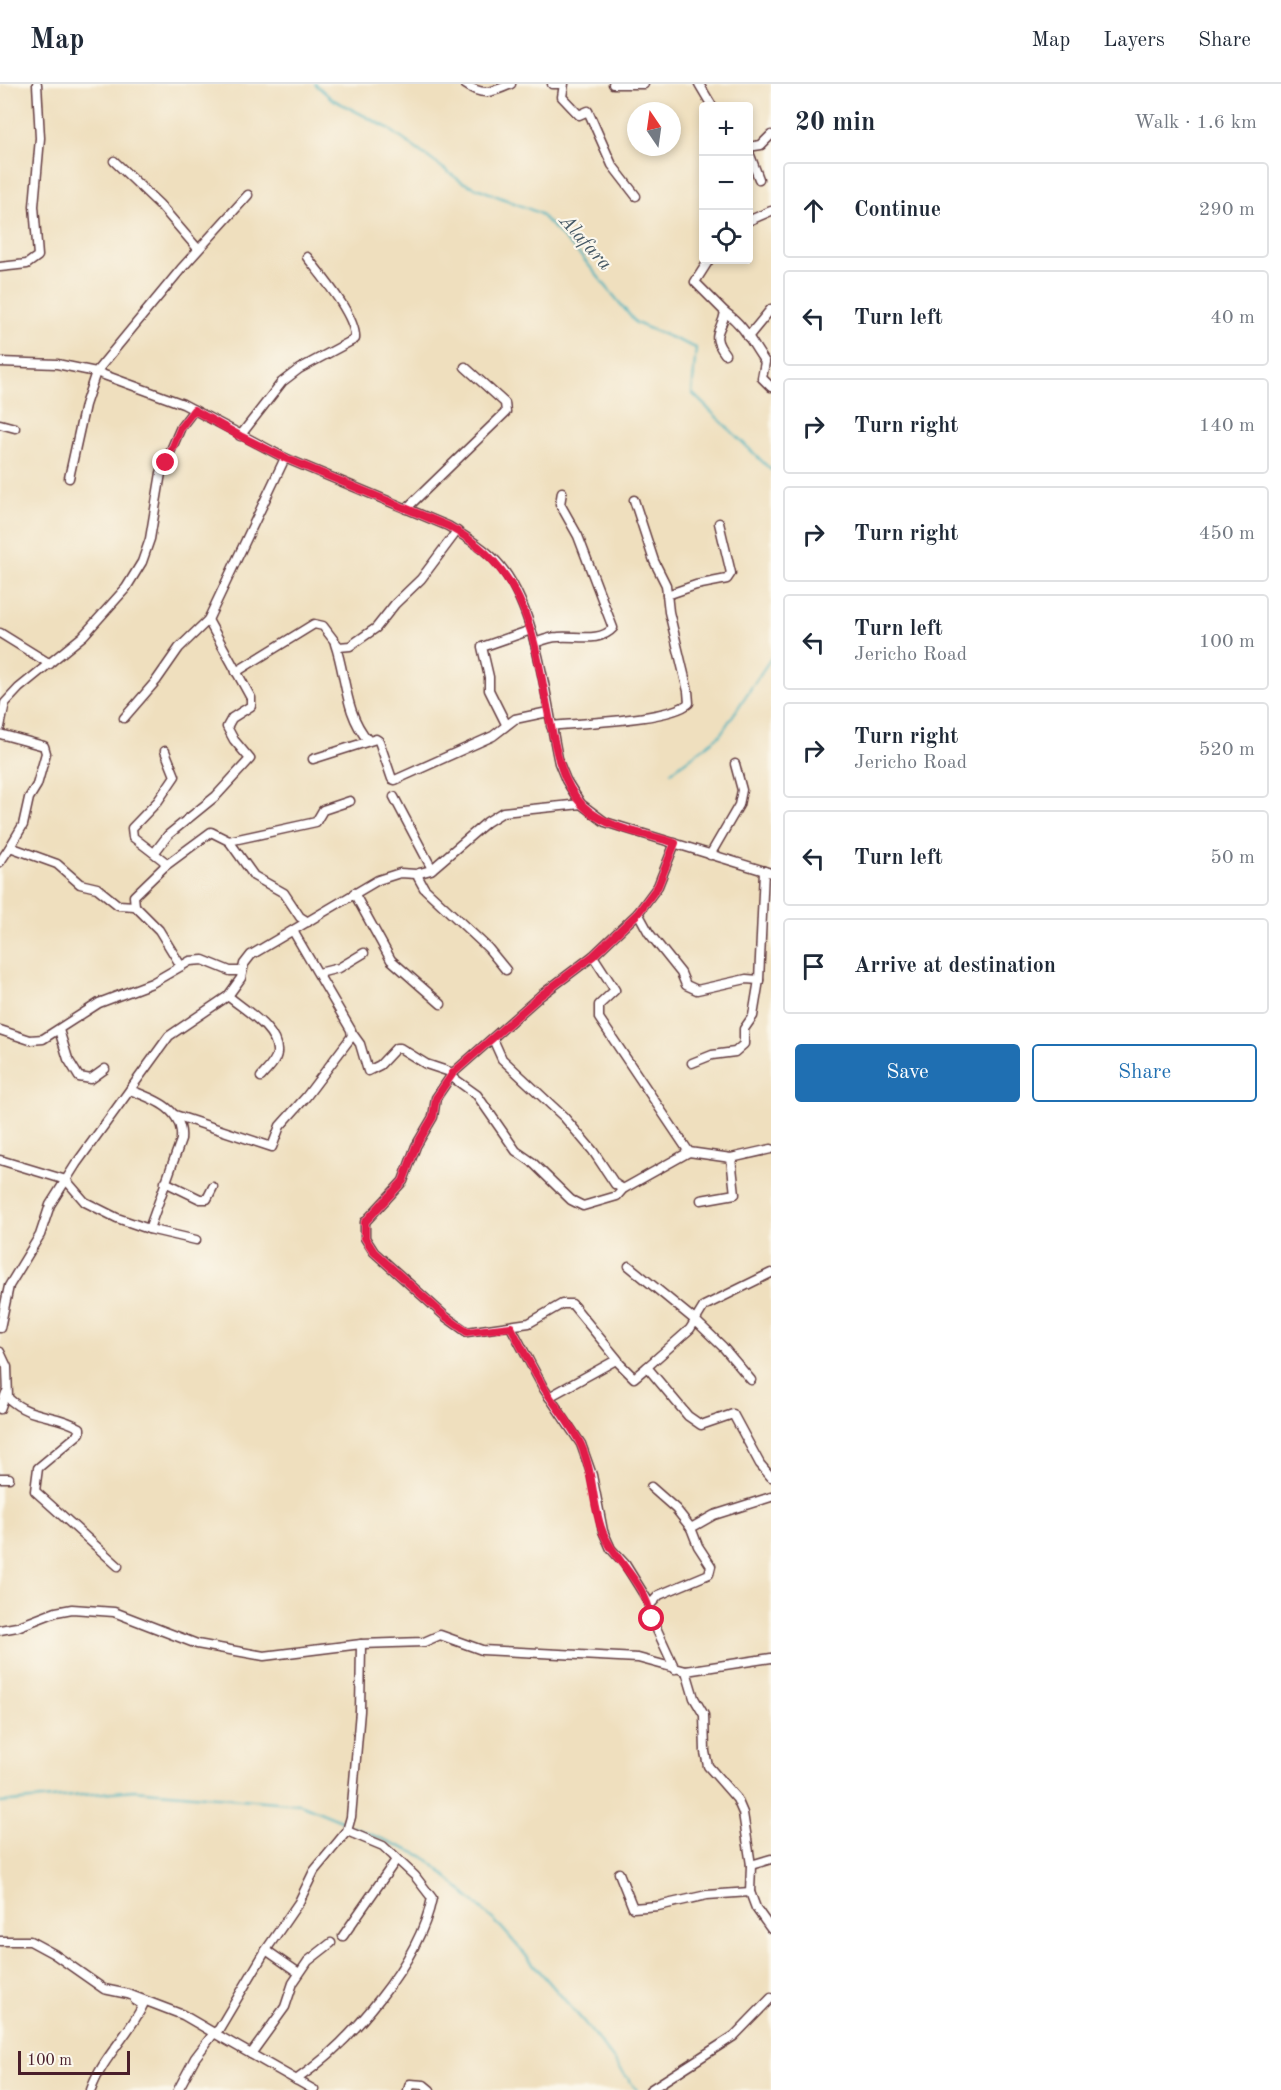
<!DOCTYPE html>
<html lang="en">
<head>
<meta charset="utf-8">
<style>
  body { margin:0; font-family:"Old Standard TT",serif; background:#f6f6f7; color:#1f2937 }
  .controls { position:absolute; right:18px; top:18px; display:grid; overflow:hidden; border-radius:6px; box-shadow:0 3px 9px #0003 }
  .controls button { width:54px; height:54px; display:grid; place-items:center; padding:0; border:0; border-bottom:2px solid #e0e1e3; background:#fff; color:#1f2937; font:30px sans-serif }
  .compass { position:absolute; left:627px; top:18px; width:54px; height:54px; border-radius:50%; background:#fff; box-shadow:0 3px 9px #0003; rotate:347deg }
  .scale { position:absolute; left:18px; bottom:15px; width:112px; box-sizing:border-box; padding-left:6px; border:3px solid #4a1f2b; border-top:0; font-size:16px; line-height:21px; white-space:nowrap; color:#4a1f2b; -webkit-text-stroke:4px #fbf7ec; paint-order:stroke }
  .stop { position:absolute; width:18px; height:18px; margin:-14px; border:4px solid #e11d48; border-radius:50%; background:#fff }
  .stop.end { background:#e11d48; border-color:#fff; box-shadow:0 2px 6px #0008 }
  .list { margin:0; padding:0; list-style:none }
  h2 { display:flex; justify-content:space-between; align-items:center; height:78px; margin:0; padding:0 24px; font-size:26px }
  h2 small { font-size:20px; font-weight:400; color:#747a83 }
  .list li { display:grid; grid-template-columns:39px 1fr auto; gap:18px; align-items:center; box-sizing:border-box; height:96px; margin:0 12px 12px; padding:0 12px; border:2px solid #e0e1e3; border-radius:6px }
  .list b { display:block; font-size:22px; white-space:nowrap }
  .list p { margin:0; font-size:20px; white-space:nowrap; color:#747a83 }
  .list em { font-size:20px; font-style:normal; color:#747a83 }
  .actions { display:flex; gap:12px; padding:18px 24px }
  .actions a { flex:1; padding:14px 0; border:2px solid #1f6fb2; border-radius:6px; text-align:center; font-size:21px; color:#1f6fb2 }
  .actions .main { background:#1f6fb2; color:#fff }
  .icon { flex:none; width:33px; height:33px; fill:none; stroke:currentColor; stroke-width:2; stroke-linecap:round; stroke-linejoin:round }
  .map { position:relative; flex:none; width:771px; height:2006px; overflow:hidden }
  header { display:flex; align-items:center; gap:36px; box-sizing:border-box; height:84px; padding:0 30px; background:#fff; border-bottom:2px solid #e0e1e3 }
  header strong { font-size:28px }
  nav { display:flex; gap:33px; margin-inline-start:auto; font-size:21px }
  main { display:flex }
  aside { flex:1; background:#fff }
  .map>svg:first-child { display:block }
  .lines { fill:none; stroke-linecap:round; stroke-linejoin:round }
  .stream { stroke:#3eaebb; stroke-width:2 }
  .minor-casing { stroke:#633c41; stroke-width:11 }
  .minor { stroke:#fff; stroke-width:8 }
  .route { stroke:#e11d48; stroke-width:8 }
  .labels { text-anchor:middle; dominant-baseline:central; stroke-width:4.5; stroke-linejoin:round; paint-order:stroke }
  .water-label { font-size:20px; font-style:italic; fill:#455865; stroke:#fbf7ec }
</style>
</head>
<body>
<header>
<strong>Map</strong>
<nav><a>Map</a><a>Layers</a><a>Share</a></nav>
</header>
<main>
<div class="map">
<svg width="771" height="2006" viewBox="0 0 771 2006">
  <rect width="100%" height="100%" fill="#fbf7ec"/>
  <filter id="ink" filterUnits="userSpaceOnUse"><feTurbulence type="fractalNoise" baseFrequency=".0167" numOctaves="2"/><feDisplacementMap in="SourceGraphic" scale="12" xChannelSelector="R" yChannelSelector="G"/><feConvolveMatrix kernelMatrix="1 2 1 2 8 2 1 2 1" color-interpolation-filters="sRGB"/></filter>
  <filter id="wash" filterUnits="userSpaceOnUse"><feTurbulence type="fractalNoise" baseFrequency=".008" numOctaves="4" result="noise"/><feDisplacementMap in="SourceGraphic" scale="24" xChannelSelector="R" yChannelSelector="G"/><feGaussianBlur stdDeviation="1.35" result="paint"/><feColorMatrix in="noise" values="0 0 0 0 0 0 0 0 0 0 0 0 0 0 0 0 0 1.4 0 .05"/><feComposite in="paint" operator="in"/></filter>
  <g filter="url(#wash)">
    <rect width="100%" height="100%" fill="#efdfbe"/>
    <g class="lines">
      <g class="stream">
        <polyline points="315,0 332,15 386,43 462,98 539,129 582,173 636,239 696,264 692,309 771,386"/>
        <polyline points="671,688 720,651 771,574"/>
        <polyline points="0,1719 134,1706 300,1720 346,1739"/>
        <polyline points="351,1742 425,1773 501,1843 584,1938 637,2006"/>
      </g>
    </g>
  </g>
  <g filter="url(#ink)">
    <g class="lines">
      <defs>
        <g id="minor">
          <path d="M 465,0 C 483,13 493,8 511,0"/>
          <polyline points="552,0 562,0"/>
          <polyline points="564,0 562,13 579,31 588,27 612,81 636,112"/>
          <polyline points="613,0 644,0"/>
          <polyline points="699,0 712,22"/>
          <polyline points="748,63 761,61 771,51"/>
          <polyline points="748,66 759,95"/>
          <polyline points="114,77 160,121 198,165"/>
          <polyline points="748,137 771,127"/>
          <path d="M 709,176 L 695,198 L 725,228 C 722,248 709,249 725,270"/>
          <polyline points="0,183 27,180 38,172 34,122 40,54 37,0"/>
          <path d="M 725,228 C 746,243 750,257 765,278 L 762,294 L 771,303"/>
          <polyline points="748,253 771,225"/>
          <path d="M 0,278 L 57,280 L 96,288 L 183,320 L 285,374 L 448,442 C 465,452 483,463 496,477 C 538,522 546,620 559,679 L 566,696 L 581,720 L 605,738 L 771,789"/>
          <polyline points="0,340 15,344"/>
          <path d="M 240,352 L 282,298 L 299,285 L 355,255 C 357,233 321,191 307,173"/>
          <polyline points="69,394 85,321 96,288 181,185 248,111"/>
          <polyline points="406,425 506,328 505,319 465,283"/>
          <polyline points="667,511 696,501 727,495 731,489 719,439"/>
          <polyline points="0,549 50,580"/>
          <path d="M 535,559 C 543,556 550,553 558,553 C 575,551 600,559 613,544 L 578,452 L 560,420 L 562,408"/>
          <path d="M 335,560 C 346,591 345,631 368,656"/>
          <polyline points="236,588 314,540 323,542 339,563 350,562 376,544 395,520 421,495 457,447"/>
          <polyline points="124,634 156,597 179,564 208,536 285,374"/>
          <polyline points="506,640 489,606 489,593 482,563 531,546"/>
          <path d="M 551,642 C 579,639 671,636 689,619 L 688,607 L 669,528 L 666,501 L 654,477 L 634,416"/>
          <polyline points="0,643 5,619 19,604 83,552 126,504 142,478 150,455 161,389 181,343 194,326"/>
          <polyline points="0,650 44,662 46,669 37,701 29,714 23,741 10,763"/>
          <polyline points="313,675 376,655 379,657 392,695 395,696 493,652 515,635 548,628"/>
          <polyline points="394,713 432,785"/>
          <polyline points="229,757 316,738 323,726 350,717"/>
          <polyline points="155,768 168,751 216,712 250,675 234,656 227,643 232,634 251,622 251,614 208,536"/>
          <polyline points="710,771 739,721 742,706 735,680"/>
          <polyline points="0,778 10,763 57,780 80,800 97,804 118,821 135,822 159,846 181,882"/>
          <polyline points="165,782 211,748 229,757 254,792 284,809 300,833 308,838"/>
          <polyline points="420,789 418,793 424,804 488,864 506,886"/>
          <polyline points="354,809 391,876 441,920"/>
          <polyline points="135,822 134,812 165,782 164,777 133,753 132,744 158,717 175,692 165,667"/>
          <polyline points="638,829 649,849 681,889 686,901 697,906 746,895 759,896"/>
          <polyline points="319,889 339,884 364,869"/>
          <path d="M 228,912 C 243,925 279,945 277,969 C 276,978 267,986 261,993"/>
          <polyline points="0,946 30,956 43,955 99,919 152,899 190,877 203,876 230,887 242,887"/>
          <polyline points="59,946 68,975 79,993 91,995 105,985"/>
          <polyline points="352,949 360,960 368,987 380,981 396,964 400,964 426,980 453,989"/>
          <polyline points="493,955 502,975 564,1033 593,1067 615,1100 623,1105"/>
          <polyline points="692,979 712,971 735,968 744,960 744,945 753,932 759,896 764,787"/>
          <polyline points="452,993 477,1011 516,1067 532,1078 571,1116 583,1122 617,1112 623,1105 689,1068 599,934 599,921 615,906 593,872"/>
          <path d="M 130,1006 C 154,1015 184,1025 181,1056 L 149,1145"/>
          <polyline points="175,1031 272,1063 280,1042 306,1013 352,952 351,946 293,847"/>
          <polyline points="689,1068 731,1074 771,1065"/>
          <polyline points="0,1076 66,1096 85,1118 117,1134 149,1145 196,1156"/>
          <polyline points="165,1098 200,1115 207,1115 213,1103"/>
          <polyline points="701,1116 735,1110 731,1074"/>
          <polyline points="629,1182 696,1237 723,1263 751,1296"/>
          <polyline points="511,1243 544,1305 581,1360 592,1391 603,1447 611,1465 625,1480 648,1517 652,1535 675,1585"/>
          <polyline points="0,1244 9,1202 40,1151 50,1121 76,1080 169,952 228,912 241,894 244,880 251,871 378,796 400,789 416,790 431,786 487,738 503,728 581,720"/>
          <path d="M 0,1268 L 7,1283 L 8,1314 C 32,1336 53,1328 80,1344 L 80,1349 L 38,1384 L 35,1407 L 118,1482"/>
          <polyline points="618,1276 572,1220 562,1220 529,1239 467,1248 446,1233 374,1168 365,1154 365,1138 403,1097 416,1062 433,1033 436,1014 453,989 540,912 593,872 638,829 658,802 675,759"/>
          <polyline points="647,1283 690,1245 704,1222 771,1189"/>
          <polyline points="549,1313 616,1276 634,1294 647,1283 688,1332 701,1341 733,1330 760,1380 771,1393"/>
          <polyline points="0,1325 6,1309"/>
          <polyline points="0,1394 9,1394"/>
          <polyline points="691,1444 714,1431 771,1413"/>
          <polyline points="649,1522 659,1511 709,1490 711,1482 698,1462 691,1444 676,1425 651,1403"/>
          <polyline points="0,1546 17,1543 56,1528 72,1525 114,1528 197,1560 264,1572 361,1560 424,1558 440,1551 482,1566 638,1574 686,1587 771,1574"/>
          <polyline points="686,1587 694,1614 704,1631 705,1668 708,1682 737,1715 743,1729 751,1781 750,1808 756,1824 771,1845"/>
          <polyline points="751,1781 771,1775"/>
          <polyline points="619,1789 633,1824 658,1822 707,1811 750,1808"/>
          <polyline points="343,1852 396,1776"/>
          <polyline points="0,1857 30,1857 54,1870 104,1905 128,1910 183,1931 214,1949 219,1945 266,1866 299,1889"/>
          <polyline points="266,1866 299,1818 314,1787 347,1747 351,1733 360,1627 361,1560"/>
          <path d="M 296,1996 C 350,1959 419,1879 432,1814 L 415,1792 L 383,1762 L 347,1747"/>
          <path d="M 91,2006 C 102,1974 129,1951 143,1921 L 135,1916"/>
          <polyline points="178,2006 195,1974 214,1949 251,1970"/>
          <polyline points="314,2006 251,1970 285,1923 293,1899 308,1877 331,1859"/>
          <polyline points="408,2006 410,2000 424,2001 430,2006"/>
          <polyline points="650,2006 734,1952 771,1914"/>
        </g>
      </defs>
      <use href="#minor" class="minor-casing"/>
      <use href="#minor" class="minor"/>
    </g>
  </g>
  <g class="lines" filter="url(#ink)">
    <path class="route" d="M 166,379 L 181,343 L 194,326 L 240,352 L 285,374 L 448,442 C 535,489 534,566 553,652 C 559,680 567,710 590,728 C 614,746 647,750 675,759 L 658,802 L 638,829 L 593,872 L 540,912 L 453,989 L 436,1014 L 433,1033 L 416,1062 L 403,1097 L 365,1138 L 365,1154 L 374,1168 L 446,1233 L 467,1248 L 511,1243 C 522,1264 533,1287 546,1307 C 557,1325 572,1341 581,1361 C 594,1390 592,1423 603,1449 C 618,1482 643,1495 652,1535"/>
  </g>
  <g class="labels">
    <g class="water-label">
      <text transform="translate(585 159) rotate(48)">Alafara</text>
    </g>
  </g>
</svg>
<div class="controls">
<button>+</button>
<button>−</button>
<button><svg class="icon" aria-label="locate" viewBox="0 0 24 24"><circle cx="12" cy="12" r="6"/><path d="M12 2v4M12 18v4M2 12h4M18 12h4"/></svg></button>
</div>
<svg class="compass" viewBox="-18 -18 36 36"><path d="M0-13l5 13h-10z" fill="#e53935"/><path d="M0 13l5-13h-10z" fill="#747a83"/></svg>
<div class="scale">100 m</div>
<div class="stop" style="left:652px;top:1535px"></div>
<div class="stop end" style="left:166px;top:379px"></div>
</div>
<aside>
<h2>20 min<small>Walk · 1.6 km</small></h2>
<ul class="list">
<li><svg class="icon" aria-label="ahead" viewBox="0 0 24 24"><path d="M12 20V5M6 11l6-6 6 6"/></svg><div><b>Continue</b></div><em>290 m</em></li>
<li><svg class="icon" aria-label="left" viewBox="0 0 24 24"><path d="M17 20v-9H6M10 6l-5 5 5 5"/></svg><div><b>Turn left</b></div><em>40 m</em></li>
<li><svg class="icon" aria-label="right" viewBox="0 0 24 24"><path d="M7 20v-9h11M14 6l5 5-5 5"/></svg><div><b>Turn right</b></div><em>140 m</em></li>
<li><svg class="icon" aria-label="right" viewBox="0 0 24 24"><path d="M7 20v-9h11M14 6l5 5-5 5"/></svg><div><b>Turn right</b></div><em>450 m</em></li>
<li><svg class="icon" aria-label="left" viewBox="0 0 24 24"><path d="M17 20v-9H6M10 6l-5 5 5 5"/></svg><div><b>Turn left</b><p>Jericho Road</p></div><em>100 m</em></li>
<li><svg class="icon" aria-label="right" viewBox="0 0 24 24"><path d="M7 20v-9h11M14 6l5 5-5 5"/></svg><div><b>Turn right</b><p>Jericho Road</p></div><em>520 m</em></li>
<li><svg class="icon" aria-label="left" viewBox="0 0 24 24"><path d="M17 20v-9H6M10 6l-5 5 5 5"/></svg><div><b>Turn left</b></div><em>50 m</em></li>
<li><svg class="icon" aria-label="arrive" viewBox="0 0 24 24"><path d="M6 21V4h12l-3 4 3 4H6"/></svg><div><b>Arrive at destination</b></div></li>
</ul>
<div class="actions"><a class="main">Save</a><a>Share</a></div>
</aside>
</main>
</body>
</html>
